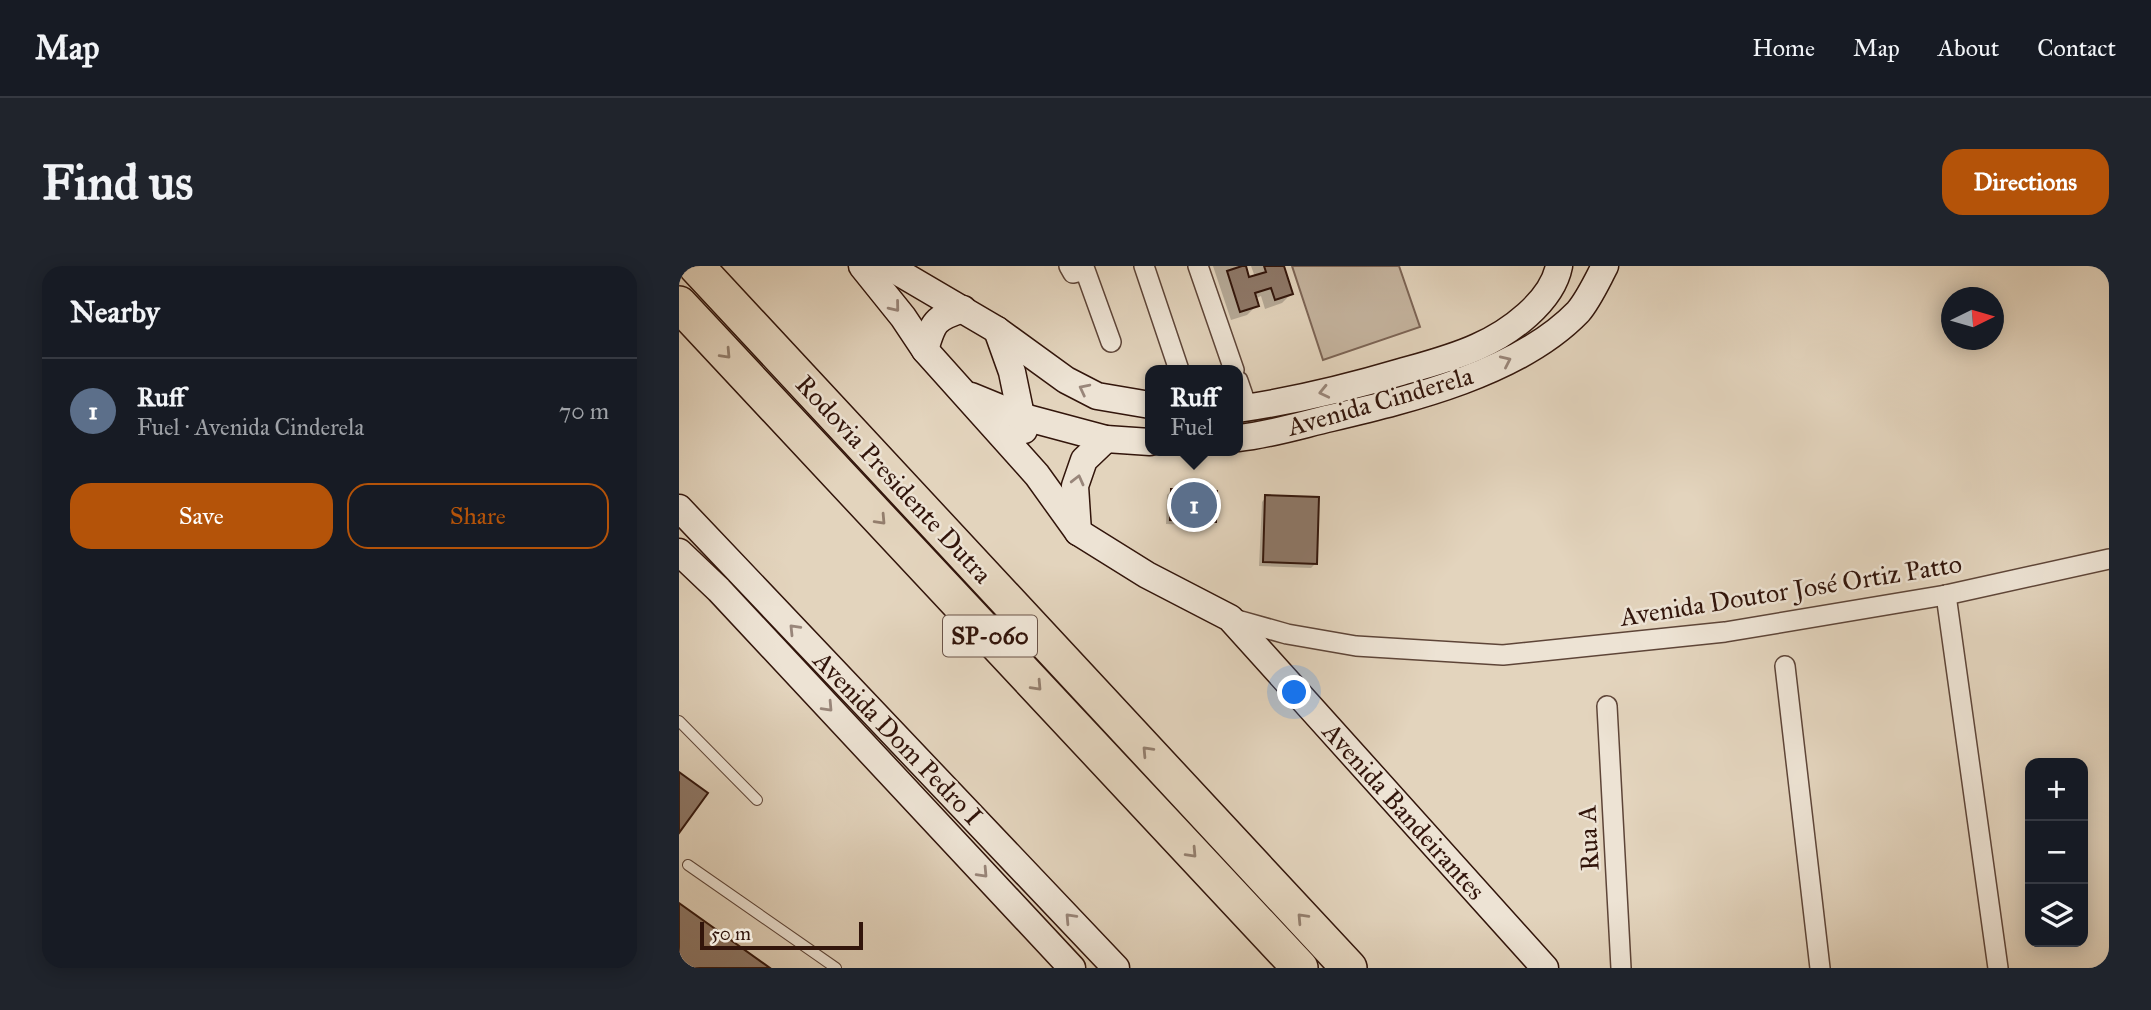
<!DOCTYPE html>
<html lang="en">
<head>
<meta charset="utf-8">
<style>
  body { margin:0; font-family:"IM FELL Great Primer",serif; background:#20242c; color:#f1f3f6 }
  .controls { position:absolute; right:21px; bottom:21px; display:grid; overflow:hidden; border-radius:14px; box-shadow:0 4px 18px #0003 }
  .controls button { width:63px; height:63px; display:grid; place-items:center; padding:0; border:0; border-bottom:2px solid #363941; background:#171b24; color:#f1f3f6; font:35px sans-serif }
  .compass { position:absolute; left:1262px; top:21px; width:63px; height:63px; border-radius:50%; background:#171b24; box-shadow:0 4px 18px #0003; rotate:85deg }
  .scale { position:absolute; left:21px; bottom:18px; width:163px; box-sizing:border-box; padding-left:7px; border:4px solid #32150b; border-top:0; font-size:19px; line-height:24px; white-space:nowrap; color:#32150b; -webkit-text-stroke:5px #ede3d4; paint-order:stroke }
  .you { position:absolute; left:616px; top:427px; width:24px; height:24px; margin:-18px; border:5px solid #fff; border-radius:50%; background:#1a73e8; box-shadow:0 0 0 10px #1a73e833 }
  .badge { display:grid; place-items:center; width:46px; height:46px; border-radius:50%; background:#b45309; color:#fff; font-size:23px; font-weight:700 }
  .pin { position:absolute; translate:-50% -50%; border:4px solid #fff; box-shadow:0 2px 7px #0006 }
  .popup { position:absolute; left:466px; top:99px; width:98px; height:91px; box-sizing:border-box; display:grid; place-content:center; border-radius:14px; background:#171b24; filter:drop-shadow(0 2px 5px #0005); font-size:23px; white-space:nowrap; color:#9ea1a6 }
  .popup b { font-size:26px; color:#f1f3f6 }
  .popup::after { content:''; position:absolute; left:50%; top:100%; margin-left:-14px; border:14px solid transparent; border-top-color:#171b24 }
  .list { margin:0; padding:0; list-style:none }
  h2 { display:flex; justify-content:space-between; align-items:center; height:91px; margin:0; padding:0 28px; font-size:30px }
  h2 small { font-size:23px; font-weight:400; color:#9ea1a6 }
  .list li { display:grid; grid-template-columns:46px 1fr auto; gap:21px; align-items:center; box-sizing:border-box; height:105px; padding:0 28px; border-top:2px solid #363941 }
  .list b { display:block; font-size:26px; white-space:nowrap }
  .list p { margin:0; font-size:23px; white-space:nowrap; color:#9ea1a6 }
  .list em { font-size:23px; font-style:normal; color:#9ea1a6 }
  .actions { display:flex; gap:14px; padding:21px 28px }
  .actions a { flex:1; padding:16px 0; border:2px solid #b45309; border-radius:21px; text-align:center; font-size:24px; color:#b45309 }
  .actions .main { background:#b45309; color:#fff }
  .icon { flex:none; width:38px; height:38px; fill:none; stroke:currentColor; stroke-width:2; stroke-linecap:round; stroke-linejoin:round }
  .map { position:relative; flex:none; width:1430px; height:702px; overflow:hidden; border-radius:21px }
  header { display:flex; align-items:center; gap:42px; box-sizing:border-box; height:98px; padding:0 35px; background:#171b24; border-bottom:2px solid #363941 }
  header strong { font-size:33px }
  nav { display:flex; gap:38px; margin-inline-start:auto; font-size:24px }
  .intro { display:flex; align-items:center; justify-content:space-between; box-sizing:border-box; height:168px; padding:0 42px }
  h1 { margin:0; font-size:49px }
  .button { padding:18px 32px; border-radius:21px; background:#b45309; color:#fff; font-size:24px; font-weight:700 }
  main { display:flex; gap:42px; padding:0 42px }
  aside { flex:1; background:#171b24; border-radius:21px; box-shadow:0 4px 18px #0003 }
  .map>svg:first-child { display:block }
  .green { fill:#c5b49f; stroke:#7c6455; stroke-width:2 }
  .shadow { fill:#0003 }
  .building { fill:#8e7868; stroke:#32150b; stroke-width:2 }
  .lines { fill:none; stroke-linecap:round; stroke-linejoin:round }
  .lane-casing { stroke:#5e4538; stroke-width:12 }
  .street-casing { stroke:#5e4538; stroke-width:22 }
  .secondary-casing { stroke:#32150b; stroke-width:29 }
  .highway-casing { stroke:#32150b; stroke-width:38 }
  .lane { stroke:#ede3d4; stroke-width:10 }
  .street { stroke:#ede3d4; stroke-width:19 }
  .secondary { stroke:#ede3d4; stroke-width:26 }
  .highway { stroke:#e3d4bd; stroke-width:35 }
  .oneway { stroke:#99867a }
  .oneway2 { stroke:#937e6d }
  .labels { text-anchor:middle; dominant-baseline:central; stroke-width:5; stroke-linejoin:round; paint-order:stroke }
  .shield { fill:#ede3d4; stroke:#6a5347; stroke-width:2 }
  .shield-label { font-size:24px; font-weight:bold; fill:#32150b }
  .street-label { font-size:26px; fill:#32150b; stroke:#ede3d4 }
</style>
</head>
<body>
<header>
<strong>Map</strong>
<nav><a>Home</a><a>Map</a><a>About</a><a>Contact</a></nav>
</header>
<div class="intro"><h1>Find us</h1><a class="button">Directions</a></div>
<main>
<aside>
<h2>Nearby<small></small></h2>
<ul class="list">
<li><span class="badge" style="background:#5c6f8a">1</span><div><b>Ruff</b><p>Fuel · Avenida Cinderela</p></div><em>70 m</em></li>
</ul>
<div class="actions"><a class="main">Save</a><a>Share</a></div>
</aside>
<div class="map">
<svg width="1430" height="702" viewBox="0 0 1430 702">
  <rect width="100%" height="100%" fill="#e3d4bd"/>
  <filter id="stains"><feTurbulence type="fractalNoise" baseFrequency=".00286" numOctaves="4"/><feColorMatrix values="0 0 0 0 .2 0 0 0 0 .09 0 0 0 0 .02 0 0 0 .5 -.17"/></filter>
  <radialGradient id="worn" r=".72"><stop offset=".6" stop-color="#630" stop-opacity="0"/><stop offset="1" stop-color="#630" stop-opacity=".3"/></radialGradient>
  <polygon class="green" points="613,0 720,0 741,61 644,94"/>
  <g class="shadow">
    <polygon points="534,0 565,0 569,14 576,11 572,0 603,0 612,28 603,37 586,43 582,30 575,33 578,39 568,49 552,54"/>
    <polygon points="493,224 535,255 531,260 487,258 488,229"/>
    <polygon points="587,231 636,298 632,302 580,300 583,236"/>
  </g>
  <g class="building">
    <polygon points="563,0 567,0 570,11 587,6 585,0 605,0 614,28 596,34 592,22 576,27 580,40 561,46 548,5"/>
    <polygon points="492,223 538,225 537,256 491,254"/>
    <polygon points="586,229 640,231 638,298 584,296"/>
    <polygon points="0,506 29,527 0,567"/>
    <polygon points="0,637 91,702 0,702"/>
  </g>
  <g class="lines">
    <defs>
      <g id="lane">
        <polyline points="0,455 78,534"/>
        <polyline points="9,599 157,702"/>
      </g>
      <g id="street">
        <polyline points="390,0 394,7 406,4 432,76"/>
        <polyline points="465,0 500,104"/>
        <polyline points="519,0 555,104"/>
        <polyline points="559,115 568,141"/>
        <polyline points="1267,329 1319,702"/>
        <polyline points="551,352 608,368 677,380 824,389 1046,366 1267,329 1430,293"/>
        <polyline points="1106,400 1141,702"/>
        <polyline points="928,440 942,702"/>
      </g>
      <g id="secondary">
        <polyline points="183,0 224,51 246,84 358,209 399,266 468,309 551,352 866,702"/>
        <polyline points="209,0 318,64 387,114 418,130 471,139"/>
        <polyline points="318,64 333,106 345,164"/>
        <path d="M 246,84 C 254,56 256,52 284,43"/>
        <polyline points="292,130 341,150 427,173 471,176"/>
        <path d="M 559,143 C 614,135 668,122 722,106 C 747,99 774,92 798,81 C 830,67 873,36 880,0"/>
        <path d="M 559,172 C 590,169 622,159 652,152 C 732,133 840,107 899,46 C 910,33 918,15 926,0"/>
        <polyline points="0,242 437,702"/>
        <polyline points="399,266 396,220 405,194 427,173"/>
        <polyline points="0,286 40,324 393,702"/>
      </g>
      <g id="highway">
        <polyline points="17,0 670,702"/>
        <polyline points="0,38 621,702"/>
      </g>
    </defs>
    <use href="#lane" class="lane-casing"/>
    <use href="#street" class="street-casing"/>
    <use href="#secondary" class="secondary-casing"/>
    <use href="#highway" class="highway-casing"/>
    <use href="#lane" class="lane"/>
    <use href="#street" class="street"/>
    <use href="#secondary" class="secondary"/>
    <use href="#highway" class="highway"/>
  </g>
  <defs><path id="oneway-chevron" d="M-2-3.5L2.5 0L-2 3.5" fill="none" stroke-width="1.6" stroke-linecap="round" stroke-linejoin="round" transform="scale(1.75)"/></defs>
  <g class="oneway">
    <use href="#oneway-chevron" transform="translate(216 41) rotate(51)"/>
    <use href="#oneway-chevron" transform="translate(827 95) rotate(-25)"/>
    <use href="#oneway-chevron" transform="translate(405 123) rotate(-153)"/>
    <use href="#oneway-chevron" transform="translate(645 126) rotate(167)"/>
    <use href="#oneway-chevron" transform="translate(399 214) rotate(-76)"/>
    <use href="#oneway-chevron" transform="translate(115 363) rotate(-134)"/>
    <use href="#oneway-chevron" transform="translate(149 441) rotate(47)"/>
    <use href="#oneway-chevron" transform="translate(304 607) rotate(47)"/>
    <use href="#oneway-chevron" transform="translate(391 652) rotate(-133)"/>
  </g>
  <g class="oneway2">
    <use href="#oneway-chevron" transform="translate(47 88) rotate(47)"/>
    <use href="#oneway-chevron" transform="translate(202 254) rotate(47)"/>
    <use href="#oneway-chevron" transform="translate(358 420) rotate(47)"/>
    <use href="#oneway-chevron" transform="translate(468 485) rotate(-133)"/>
    <use href="#oneway-chevron" transform="translate(513 587) rotate(47)"/>
    <use href="#oneway-chevron" transform="translate(623 652) rotate(-133)"/>
  </g>
  <g class="labels">
    <rect class="shield" x="264" y="349.5" width="94" height="41" rx="5"/>
    <g class="shield-label">
      <text x="311" y="370">SP-060</text>
    </g>
    <g class="street-label">
      <text transform="translate(701 135) rotate(-16)">Avenida Cinderela</text>
      <text transform="translate(215 213) rotate(47)">Rodovia Presidente Dutra</text>
      <text transform="translate(1112 324) rotate(-9)">Avenida Doutor José Ortiz Patto</text>
      <text transform="translate(219 472) rotate(46)">Avenida Dom Pedro I</text>
      <text transform="translate(725 545) rotate(48)">Avenida Bandeirantes</text>
      <text transform="translate(909 572) rotate(-93)">Rua A</text>
    </g>
  </g>
  <rect width="100%" height="100%" filter="url(#stains)"/>
  <rect width="100%" height="100%" fill="url(#worn)"/>
</svg>
<div class="controls">
<button>+</button>
<button>−</button>
<button><svg class="icon" aria-label="layers" viewBox="0 0 24 24"><path d="M12 4l9 5-9 5-9-5zM3 14l9 5 9-5"/></svg></button>
</div>
<svg class="compass" viewBox="-18 -18 36 36"><path d="M0-13l5 13h-10z" fill="#e53935"/><path d="M0 13l5-13h-10z" fill="#9ea1a6"/></svg>
<div class="scale">50 m</div>
<div class="you"></div>
<div class="pin badge" style="left:515px;top:239px;background:#5c6f8a">1</div>
<div class="popup"><b>Ruff</b>Fuel</div>
</div>
</main>
</body>
</html>
